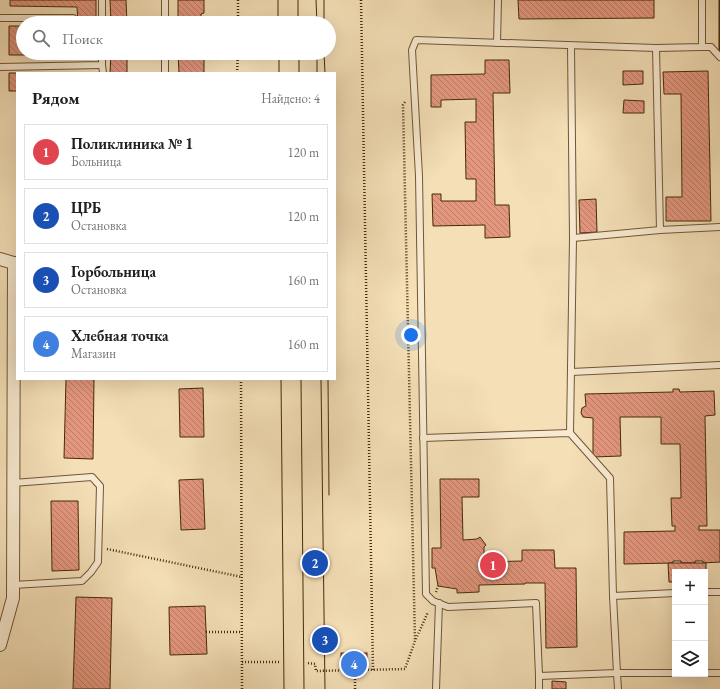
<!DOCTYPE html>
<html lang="ru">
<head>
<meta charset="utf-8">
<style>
  body { margin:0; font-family:"EB Garamond",serif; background:#f6f6f6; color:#202124 }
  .controls { position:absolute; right:12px; bottom:12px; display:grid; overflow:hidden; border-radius:0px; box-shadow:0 4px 16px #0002 }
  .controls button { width:36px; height:36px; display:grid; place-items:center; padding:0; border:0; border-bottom:1px solid #e0e0e0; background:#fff; color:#202124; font:20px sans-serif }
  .you { position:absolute; left:411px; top:335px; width:14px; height:14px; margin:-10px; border:3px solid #fff; border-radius:50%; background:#1a73e8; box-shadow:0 0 0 6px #1a73e833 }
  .badge { display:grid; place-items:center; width:26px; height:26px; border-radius:50%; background:#0f766e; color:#fff; font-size:13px; font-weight:700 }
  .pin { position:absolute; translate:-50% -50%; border:2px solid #fff; box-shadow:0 1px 4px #0006 }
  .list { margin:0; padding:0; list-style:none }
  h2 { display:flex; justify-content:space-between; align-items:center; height:52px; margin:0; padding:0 16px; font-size:17px }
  h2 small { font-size:13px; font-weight:400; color:#757577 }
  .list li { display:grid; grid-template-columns:26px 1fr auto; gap:12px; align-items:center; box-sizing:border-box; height:56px; margin:0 8px 8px; padding:0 8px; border:1px solid #e0e0e0; border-radius:0px }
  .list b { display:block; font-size:15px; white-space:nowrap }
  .list p { margin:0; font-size:13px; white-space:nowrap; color:#757577 }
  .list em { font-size:13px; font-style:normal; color:#757577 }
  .icon { flex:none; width:22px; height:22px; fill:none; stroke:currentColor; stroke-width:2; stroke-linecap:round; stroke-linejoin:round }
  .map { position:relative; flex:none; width:720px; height:689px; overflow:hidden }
  .search { position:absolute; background:#fff; box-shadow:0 4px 16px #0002; left:16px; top:16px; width:320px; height:44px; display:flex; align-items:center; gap:10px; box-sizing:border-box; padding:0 14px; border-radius:22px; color:#757577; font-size:15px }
  .panel { position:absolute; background:#fff; box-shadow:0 4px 16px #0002; left:16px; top:72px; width:320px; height:308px; border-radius:0px }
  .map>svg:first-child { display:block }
  .building { fill:url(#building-back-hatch); stroke:#45290c }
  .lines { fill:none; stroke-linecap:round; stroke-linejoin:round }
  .lane-casing { stroke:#715637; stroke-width:8 }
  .street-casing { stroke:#715637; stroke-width:14 }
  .primary-casing { stroke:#45290c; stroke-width:21 }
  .path { stroke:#45290c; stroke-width:2.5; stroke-dasharray:1 2; stroke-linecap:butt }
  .lane { stroke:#f8ead0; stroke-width:6 }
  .street { stroke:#f8ead0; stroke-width:12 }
  .primary { stroke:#f4dfb7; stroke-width:19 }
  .tram { stroke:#45290c; stroke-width:1 }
</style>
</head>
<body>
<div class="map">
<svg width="720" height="689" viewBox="0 0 720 689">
  <defs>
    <pattern id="building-back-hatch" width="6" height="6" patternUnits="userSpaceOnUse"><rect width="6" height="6" fill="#e4977f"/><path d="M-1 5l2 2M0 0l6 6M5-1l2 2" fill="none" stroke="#bb7b66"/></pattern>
  </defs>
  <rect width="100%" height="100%" fill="#f4dfb7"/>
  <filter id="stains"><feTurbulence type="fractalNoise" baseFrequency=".005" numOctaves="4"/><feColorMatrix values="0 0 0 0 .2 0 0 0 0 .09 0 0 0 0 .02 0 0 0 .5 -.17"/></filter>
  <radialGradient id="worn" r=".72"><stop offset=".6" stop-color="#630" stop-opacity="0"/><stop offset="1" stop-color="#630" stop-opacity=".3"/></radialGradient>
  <g class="building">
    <polygon points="10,0 96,0 96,23 78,23 77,7 10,6"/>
    <polygon points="110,0 126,0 127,23 111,23"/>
    <polygon points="178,0 204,0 204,13 201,14 201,23 204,23 178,23"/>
    <polygon points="518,0 654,0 654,18 519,19"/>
    <rect x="719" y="0" width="1" height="51"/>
    <polygon points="9,26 23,26 23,53 96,53 96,55 9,55"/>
    <polygon points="111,53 127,53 127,73 110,73"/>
    <polygon points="178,53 204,53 204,73 179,73"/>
    <polygon points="485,60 509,60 510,93 493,93 495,205 509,205 510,237 485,238 485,225 433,226 432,194 441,194 441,201 476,201 476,179 466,179 465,122 476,122 476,99 441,100 441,107 431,107 431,75 485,74"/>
    <polygon points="623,71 643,71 643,84 623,85"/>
    <polygon points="708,71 711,221 666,221 666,197 682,197 681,94 664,94 663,72"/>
    <polygon points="9,73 100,73 17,73 17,91 9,91"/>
    <polygon points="624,100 644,101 644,113 623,113"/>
    <polygon points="596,199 597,232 580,233 579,200"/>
    <polygon points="66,379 94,379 93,459 64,458"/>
    <polygon points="203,388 204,437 180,437 179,389"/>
    <polygon points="673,389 679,389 680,392 714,391 715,415 705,416 707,526 699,526 699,530 720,530 720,562 703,563 703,561 695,561 695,563 681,563 681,561 673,561 673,563 624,564 624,532 675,531 675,526 672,526 671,498 681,498 680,444 661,444 661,417 620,417 621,456 593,457 593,418 583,417 581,413 582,408 586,406 585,394 673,392"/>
    <polygon points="203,479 205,529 181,530 179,480"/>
    <polygon points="440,479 479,479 479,497 462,497 463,540 477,539 480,537 486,545 484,547 484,562 522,561 522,550 554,550 555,568 576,568 577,647 546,648 545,583 525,583 525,584 479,585 479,592 457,593 457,589 438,586 435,568 432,568 432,548 441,548"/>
    <polygon points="51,501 78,501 79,570 52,571"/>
    <polygon points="668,563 706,563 706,581 705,581 705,572 675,572 675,582 669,582"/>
    <polygon points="76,597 112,598 110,689 73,689"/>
    <polygon points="205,606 207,654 170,655 169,607"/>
    <rect x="341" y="653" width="26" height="13"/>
    <polygon points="552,681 566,682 566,689 552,689"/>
  </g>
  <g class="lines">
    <defs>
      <g id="lane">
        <polyline points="102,0 102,23"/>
        <polyline points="165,0 165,23"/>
        <polyline points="0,18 73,18"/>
        <polyline points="497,43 498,0"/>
        <polyline points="702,47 711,47 720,57"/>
        <polyline points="656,48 660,230 720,227"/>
        <polyline points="165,53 165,73"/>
        <polyline points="102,65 103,73"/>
        <polyline points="0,67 102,65 102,53"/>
        <polyline points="573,238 660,230"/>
        <polyline points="571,372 720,365"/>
        <polyline points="570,433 573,238 571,46"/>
        <polyline points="423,438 570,433 610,478 613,596 675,593"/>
        <polyline points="13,585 82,581 91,572 98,562 100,486 92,477 13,483"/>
        <polyline points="705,592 720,592"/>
        <polyline points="613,596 617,673 539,676 536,603 448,607 433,601 426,594 419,176 412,50 416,40 656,48 702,47 702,0"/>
        <polyline points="705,673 720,673"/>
        <polyline points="539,676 539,689"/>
        <polyline points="436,689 439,603"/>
        <polyline points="618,689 617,673 675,673"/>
      </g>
      <g id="street">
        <polyline points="0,259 17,264"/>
        <polyline points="0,645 13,598 14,263"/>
      </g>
      <g id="primary">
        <polyline points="288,0 288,23"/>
        <polyline points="289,53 289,73"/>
        <polyline points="291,379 294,689"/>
      </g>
    </defs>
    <use href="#lane" class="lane-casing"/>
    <use href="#street" class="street-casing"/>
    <use href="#primary" class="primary-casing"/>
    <g class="path">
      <polyline points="238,0 238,23"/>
      <polyline points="361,0 373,670"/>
      <polyline points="237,73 238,53"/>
      <polyline points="405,102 403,105 415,641"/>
      <polyline points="241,379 242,689"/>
      <polyline points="107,549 242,577"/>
      <polyline points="436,592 438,586"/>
      <polyline points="206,632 242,632"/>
      <polyline points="242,662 279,662"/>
      <polyline points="308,663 315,664 316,671 405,669 415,641 428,612"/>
      <polyline points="355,670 355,689"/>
    </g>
    <use href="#lane" class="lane"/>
    <use href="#street" class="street"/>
    <use href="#primary" class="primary"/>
    <g class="tram">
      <polyline points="316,0 317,23"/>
      <polyline points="324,0 324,23"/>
      <polyline points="317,53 317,73"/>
      <polyline points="324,53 325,73"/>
      <polyline points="321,379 325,689"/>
      <polyline points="328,379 329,495"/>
    </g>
  </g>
  <rect width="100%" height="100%" filter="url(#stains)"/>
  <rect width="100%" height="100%" fill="url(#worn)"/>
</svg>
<div class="controls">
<button>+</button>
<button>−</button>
<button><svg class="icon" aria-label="layers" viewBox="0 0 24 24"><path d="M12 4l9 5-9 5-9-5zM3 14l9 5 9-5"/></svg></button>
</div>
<div class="you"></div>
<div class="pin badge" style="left:493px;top:565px;background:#e0444e">1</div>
<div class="pin badge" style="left:315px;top:563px;background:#1a4fb4">2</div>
<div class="pin badge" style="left:325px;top:640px;background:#1a4fb4">3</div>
<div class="pin badge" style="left:354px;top:664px;background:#3f7fe0">4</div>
<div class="search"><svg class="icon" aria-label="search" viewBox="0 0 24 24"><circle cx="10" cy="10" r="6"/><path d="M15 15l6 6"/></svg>Поиск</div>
<section class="panel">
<h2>Рядом<small>Найдено: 4</small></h2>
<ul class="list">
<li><span class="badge" style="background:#e0444e">1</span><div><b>Поликлиника № 1</b><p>Больница</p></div><em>120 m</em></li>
<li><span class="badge" style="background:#1a4fb4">2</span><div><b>ЦРБ</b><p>Остановка</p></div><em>120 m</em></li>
<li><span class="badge" style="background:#1a4fb4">3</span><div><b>Горбольница</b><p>Остановка</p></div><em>160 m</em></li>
<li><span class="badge" style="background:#3f7fe0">4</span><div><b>Хлебная точка</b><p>Магазин</p></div><em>160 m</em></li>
</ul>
</section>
</div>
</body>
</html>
